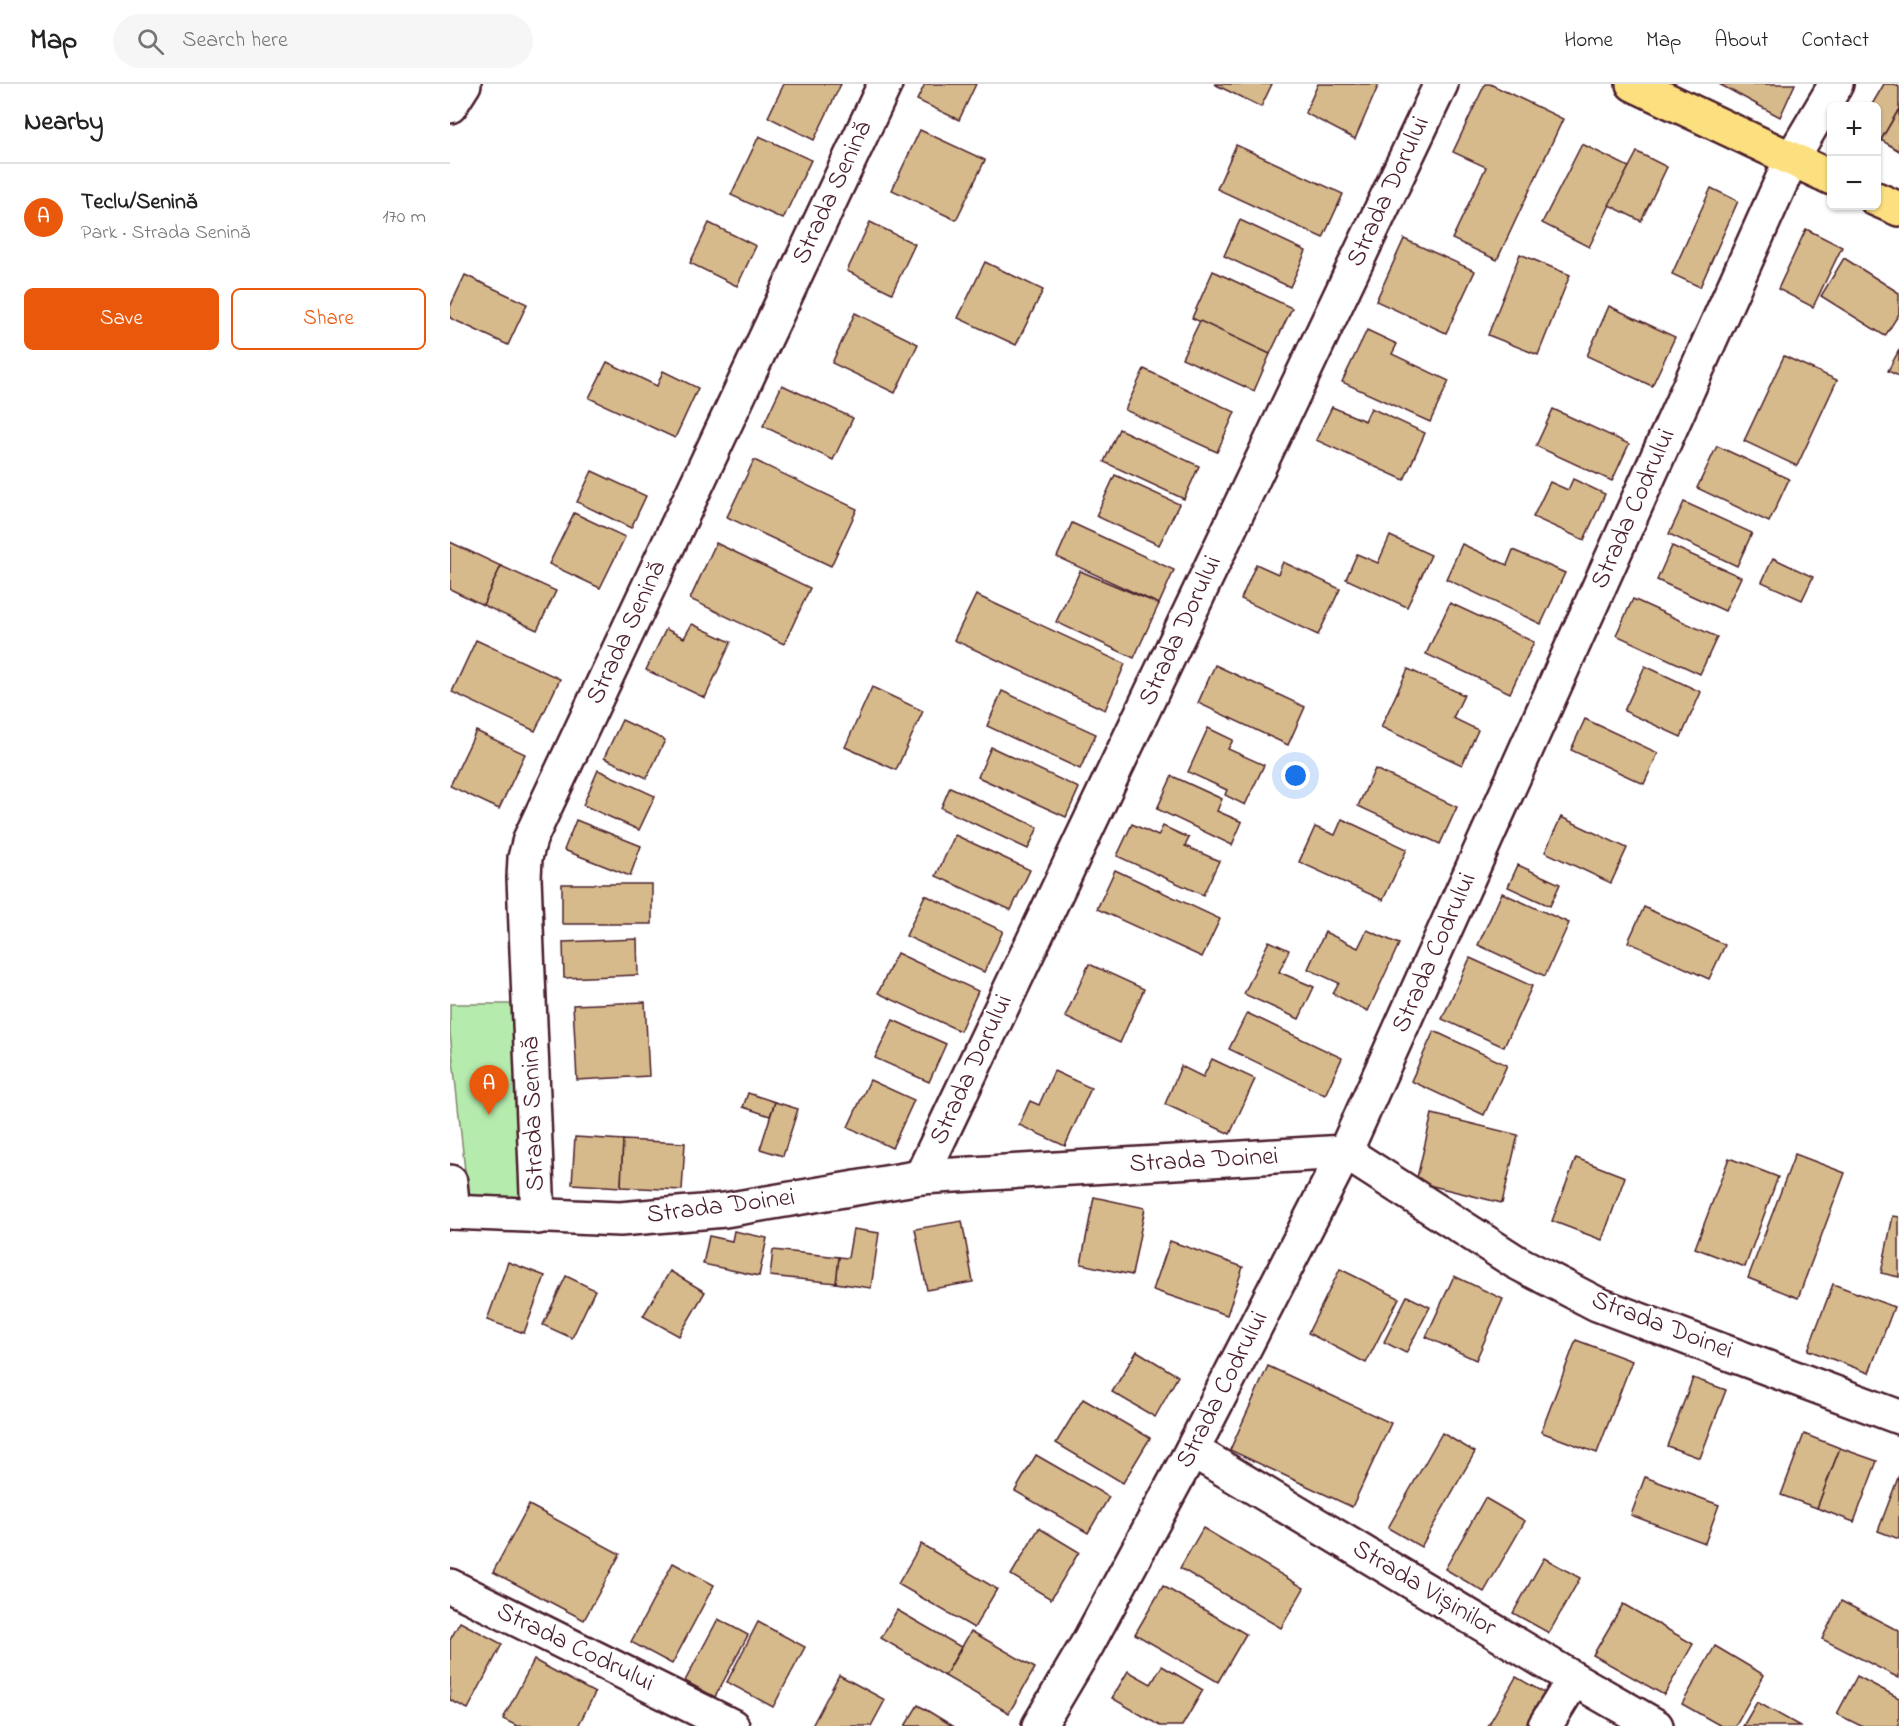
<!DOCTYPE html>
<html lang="en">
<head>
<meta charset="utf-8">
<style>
  body { margin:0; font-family:"Indie Flower",sans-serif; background:#f6f6f6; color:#222 }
  .controls { position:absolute; right:18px; top:18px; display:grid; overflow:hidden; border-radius:9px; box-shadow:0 2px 4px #0004 }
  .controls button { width:54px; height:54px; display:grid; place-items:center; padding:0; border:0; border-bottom:2px solid #e0e0e0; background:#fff; color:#222; font:30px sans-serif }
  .you { position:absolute; left:846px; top:692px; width:21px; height:21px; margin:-15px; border:4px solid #fff; border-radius:50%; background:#1a73e8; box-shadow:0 0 0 9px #1a73e833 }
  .badge { display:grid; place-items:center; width:39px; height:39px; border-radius:50%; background:#ea580c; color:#fff; font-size:20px; font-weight:700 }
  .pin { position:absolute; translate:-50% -50px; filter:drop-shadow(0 2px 3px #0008) }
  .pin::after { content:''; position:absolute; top:32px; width:21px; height:18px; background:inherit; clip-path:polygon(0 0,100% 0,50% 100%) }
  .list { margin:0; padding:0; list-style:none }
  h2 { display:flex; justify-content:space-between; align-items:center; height:78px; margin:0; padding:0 24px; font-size:26px }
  h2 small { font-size:20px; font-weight:400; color:#767676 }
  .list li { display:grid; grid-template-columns:39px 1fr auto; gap:18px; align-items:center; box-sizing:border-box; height:108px; padding:0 24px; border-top:2px solid #e0e0e0 }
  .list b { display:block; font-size:22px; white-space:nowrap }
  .list p { margin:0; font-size:20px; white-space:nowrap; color:#767676 }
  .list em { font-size:20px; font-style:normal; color:#767676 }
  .actions { display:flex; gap:12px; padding:18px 24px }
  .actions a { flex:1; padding:14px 0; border:2px solid #ea580c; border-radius:9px; text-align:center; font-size:21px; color:#ea580c }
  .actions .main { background:#ea580c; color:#fff }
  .icon { flex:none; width:33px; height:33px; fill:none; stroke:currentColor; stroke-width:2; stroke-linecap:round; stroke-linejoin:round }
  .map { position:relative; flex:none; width:1449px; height:1642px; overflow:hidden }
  header { display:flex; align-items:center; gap:36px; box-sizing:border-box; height:84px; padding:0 30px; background:#fff; border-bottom:2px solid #e0e0e0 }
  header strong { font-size:28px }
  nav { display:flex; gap:33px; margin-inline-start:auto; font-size:21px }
  .search { width:420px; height:54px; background:#f6f6f6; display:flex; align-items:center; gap:15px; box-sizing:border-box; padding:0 21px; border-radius:33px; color:#767676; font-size:22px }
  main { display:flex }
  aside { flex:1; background:#fff }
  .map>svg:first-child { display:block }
  .green { fill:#b5ecae; stroke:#80866c; stroke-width:1.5 }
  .building { fill:#d6ba8b; stroke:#4a1f2b; stroke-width:1.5 }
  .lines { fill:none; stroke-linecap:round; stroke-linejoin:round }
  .minor-casing { stroke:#4a1f2b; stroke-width:38 }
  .major-casing { stroke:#4a1f2b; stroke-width:38 }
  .minor { stroke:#fff; stroke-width:33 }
  .major { stroke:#fce080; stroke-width:33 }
  .labels { text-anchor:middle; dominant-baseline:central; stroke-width:4.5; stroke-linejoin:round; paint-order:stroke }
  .street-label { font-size:26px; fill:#4a1f2b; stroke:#fff }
</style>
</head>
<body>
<header>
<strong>Map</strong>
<div class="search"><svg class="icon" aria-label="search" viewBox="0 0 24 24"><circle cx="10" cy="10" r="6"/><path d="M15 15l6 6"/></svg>Search here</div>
<nav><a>Home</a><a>Map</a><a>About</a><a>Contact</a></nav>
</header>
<main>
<aside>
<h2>Nearby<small></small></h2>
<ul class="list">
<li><span class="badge">A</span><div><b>Teclu/Senină</b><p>Park · Strada Senină</p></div><em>170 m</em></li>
</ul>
<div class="actions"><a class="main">Save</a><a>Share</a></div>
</aside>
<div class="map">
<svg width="1449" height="1642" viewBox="0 0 1449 1642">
  <rect width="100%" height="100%" fill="#fff"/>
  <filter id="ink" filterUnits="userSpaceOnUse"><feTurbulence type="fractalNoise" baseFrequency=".0167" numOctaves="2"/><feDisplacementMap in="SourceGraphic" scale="12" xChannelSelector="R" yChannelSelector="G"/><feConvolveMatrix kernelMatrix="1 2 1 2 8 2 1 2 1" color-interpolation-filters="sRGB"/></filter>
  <g filter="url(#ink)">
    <polygon class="green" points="0,920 62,920 73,1115 18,1114 0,949"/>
    <g class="building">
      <polygon points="334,0 391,0 364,56 318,33"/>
      <polygon points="475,0 526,0 509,36 467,16"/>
      <polygon points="764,0 822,0 811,23"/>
      <polygon points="868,0 929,0 905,55 855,29"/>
      <polygon points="1035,0 1040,0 1113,35 1047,176 1002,155 1036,83 1003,68"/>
      <polygon points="1269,0 1345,0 1330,33"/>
      <polygon points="1434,0 1444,0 1449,3 1449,25 1431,56 1426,54 1426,22 1421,22"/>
      <polygon points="1449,25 1449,67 1431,56"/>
      <polygon points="470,46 535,76 506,136 442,106"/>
      <polygon points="309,52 361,76 333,135 281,111"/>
      <polygon points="1132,60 1179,83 1139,163 1092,139"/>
      <polygon points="786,61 893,110 873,154 767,105"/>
      <polygon points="1187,68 1217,83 1191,137 1159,121"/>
      <polygon points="1261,104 1288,117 1250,203 1222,190"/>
      <polygon points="790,136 856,167 840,203 774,172"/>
      <polygon points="420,138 465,160 442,209 397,187"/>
      <polygon points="259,139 306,162 287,202 240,179"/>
      <polygon points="1356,145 1392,163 1363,223 1328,205"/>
      <polygon points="954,155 1025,187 996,249 926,217"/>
      <polygon points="1070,170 1120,191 1088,271 1038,251"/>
      <polygon points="1394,174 1449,209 1449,230 1435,252 1371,212"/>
      <polygon points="535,178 593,206 566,261 508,234"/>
      <polygon points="763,187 842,224 820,270 742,234"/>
      <polygon points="15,191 77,220 58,261 0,234 0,223"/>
      <polygon points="1159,222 1225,253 1202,302 1137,272"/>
      <polygon points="405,229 468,260 445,309 382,279"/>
      <polygon points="750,237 820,270 804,307 732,274"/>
      <polygon points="917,246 947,260 942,270 999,297 980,338 892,298"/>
      <polygon points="1449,266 1449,292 1438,287"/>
      <polygon points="1334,272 1387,296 1347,382 1294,357"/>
      <polygon points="157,278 207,302 213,287 248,304 225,354 139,314"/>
      <polygon points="694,285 785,328 767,368 675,326"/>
      <polygon points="332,301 403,334 383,376 313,342"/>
      <polygon points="882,323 915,337 921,324 975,349 954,396 866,356"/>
      <polygon points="1103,325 1179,360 1162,397 1086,362"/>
      <polygon points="669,345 749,382 734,415 654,378"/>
      <polygon points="1267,362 1339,395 1319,438 1247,404"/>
      <polygon points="304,376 407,425 381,482 277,433"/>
      <polygon points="142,387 196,412 181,444 127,418"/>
      <polygon points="665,391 729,420 709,461 646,432"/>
      <polygon points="1123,395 1155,410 1134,456 1083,433 1100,398 1118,406"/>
      <polygon points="1234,418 1302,449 1287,482 1219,450"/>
      <polygon points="124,429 175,453 150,504 99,480"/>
      <polygon points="622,439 724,486 709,520 607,473"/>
      <polygon points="940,452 981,471 957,523 896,495 907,470 928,479"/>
      <polygon points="0,458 51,482 33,521 0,505"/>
      <polygon points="266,459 360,504 334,560 240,515"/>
      <polygon points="1012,460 1057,481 1063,466 1115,489 1091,540 996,495"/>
      <polygon points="1222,462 1291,493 1275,527 1207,496"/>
      <polygon points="1323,474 1363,493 1352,516 1312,498"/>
      <polygon points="833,478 890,505 868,551 791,515 806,480 828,490"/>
      <polygon points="51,482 106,507 87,546 33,521"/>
      <polygon points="630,487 709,520 684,574 606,538"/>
      <polygon points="526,511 675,580 655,626 504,556"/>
      <polygon points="1183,515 1267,553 1250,590 1166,551"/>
      <polygon points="1000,519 1084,558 1060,609 976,570"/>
      <polygon points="242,540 281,558 255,614 196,586 216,545 234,554"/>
      <polygon points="26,556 110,595 85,647 2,608"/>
      <polygon points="765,581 855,623 838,661 748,619"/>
      <polygon points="1195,582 1251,608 1231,653 1174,627"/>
      <polygon points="958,585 1014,611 1003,634 1028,646 1012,681 931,643"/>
      <polygon points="422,603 473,627 446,686 395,663"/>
      <polygon points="552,607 646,650 630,685 537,642"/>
      <polygon points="1135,635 1208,669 1194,700 1121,666"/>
      <polygon points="172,636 215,656 197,694 154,674"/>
      <polygon points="758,644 783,656 778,665 814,681 795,721 775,711 777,706 738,688"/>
      <polygon points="26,647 75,670 49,725 0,702"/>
      <polygon points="541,663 629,704 616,733 528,693"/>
      <polygon points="925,685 1007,723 990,760 908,722"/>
      <polygon points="148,686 205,712 189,746 133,721"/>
      <polygon points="722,692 772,715 767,727 792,738 782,761 707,725"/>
      <polygon points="500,703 588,743 578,765 491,724"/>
      <polygon points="1111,733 1177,764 1161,799 1095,768"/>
      <polygon points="892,735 957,765 933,816 849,778 865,743 885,751"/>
      <polygon points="126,736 191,762 180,792 114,766"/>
      <polygon points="682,740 708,752 713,742 739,754 735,762 769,777 753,811 667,772"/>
      <polygon points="505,751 580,786 561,826 486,792"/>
      <polygon points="1068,781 1110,800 1100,822 1058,803"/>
      <polygon points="665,786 770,835 752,873 647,825"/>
      <rect x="112" y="800" width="90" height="40"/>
      <polygon points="1052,809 1119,839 1095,892 1028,861"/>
      <polygon points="475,811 553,847 534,888 456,852"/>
      <polygon points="1194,823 1275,861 1259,895 1178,858"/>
      <polygon points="917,846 949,860 918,927 883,910 889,899 858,885 875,848 908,864"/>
      <polygon points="187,855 188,891 114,894 113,858"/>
      <polygon points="819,857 839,866 829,888 864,903 849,935 794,910"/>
      <polygon points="447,869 528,907 510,947 428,909"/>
      <polygon points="1020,874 1082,902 1054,963 992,935"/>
      <polygon points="639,880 694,905 670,959 615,933"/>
      <polygon points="195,918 199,992 127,996 123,921"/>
      <polygon points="797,929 892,974 875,1011 779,965"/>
      <polygon points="443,936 496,960 479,998 425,974"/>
      <polygon points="984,947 1057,981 1034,1031 961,997"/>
      <polygon points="762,975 805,995 780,1050 715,1020 731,982 753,993"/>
      <polygon points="604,987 641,1004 615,1062 569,1041 580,1017 589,1021"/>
      <polygon points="420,996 464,1016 442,1064 398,1043"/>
      <polygon points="298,1009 325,1018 320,1032 293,1023"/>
      <polygon points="325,1018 348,1025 333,1072 310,1065"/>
      <polygon points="982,1030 1068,1051 1052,1119 966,1098"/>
      <polygon points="125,1053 173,1056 171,1103 122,1100"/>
      <polygon points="173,1056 235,1059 232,1106 171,1103"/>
      <polygon points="1345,1070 1395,1089 1348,1214 1298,1194"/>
      <polygon points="1126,1074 1175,1093 1152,1156 1102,1137"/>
      <polygon points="1279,1074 1328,1093 1295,1183 1245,1164"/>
      <polygon points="644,1113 695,1124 682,1191 631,1180"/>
      <polygon points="1443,1132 1449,1133 1449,1193 1431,1189"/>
      <polygon points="512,1137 523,1198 477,1206 465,1145"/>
      <polygon points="403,1145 429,1149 421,1204 386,1199 389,1173 398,1174"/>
      <polygon points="284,1147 317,1154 309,1192 253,1180 259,1152 282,1157"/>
      <polygon points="720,1157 793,1183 777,1231 703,1206"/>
      <polygon points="323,1166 389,1173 386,1199 320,1192"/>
      <polygon points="58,1178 95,1192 74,1249 37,1236"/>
      <polygon points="890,1185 949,1214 916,1279 858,1249"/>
      <polygon points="220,1187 255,1208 229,1252 193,1232"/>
      <polygon points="116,1192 145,1206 122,1254 93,1241"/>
      <polygon points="1004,1192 1053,1215 1026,1276 976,1253"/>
      <polygon points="1383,1200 1444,1223 1419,1289 1358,1266"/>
      <polygon points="957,1212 980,1223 956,1269 934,1258"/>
      <polygon points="1126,1256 1182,1277 1147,1369 1091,1348"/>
      <polygon points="687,1267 728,1292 705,1333 662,1308"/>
      <polygon points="818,1282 941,1339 902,1423 780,1366"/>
      <polygon points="1243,1294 1276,1306 1250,1374 1217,1362"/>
      <polygon points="633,1315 700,1354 673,1399 606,1359"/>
      <polygon points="992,1349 1025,1368 971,1463 938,1444"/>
      <polygon points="1354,1350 1390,1364 1367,1424 1331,1411"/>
      <polygon points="1390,1364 1427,1377 1404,1438 1367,1424"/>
      <polygon points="586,1371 659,1413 638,1449 565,1407"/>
      <polygon points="1449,1391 1449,1455 1428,1447"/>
      <polygon points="1195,1393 1269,1421 1255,1459 1181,1431"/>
      <polygon points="1035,1414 1075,1437 1034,1508 995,1485"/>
      <polygon points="79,1421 170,1470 134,1536 43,1488"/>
      <polygon points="589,1444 629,1468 601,1515 561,1491"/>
      <polygon points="753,1444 854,1504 831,1544 730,1484"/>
      <polygon points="471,1460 547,1505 524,1544 448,1500"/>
      <polygon points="1094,1474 1130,1494 1099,1549 1063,1529"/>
      <polygon points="223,1479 264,1501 222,1580 181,1558"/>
      <polygon points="713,1502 796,1550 768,1598 685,1550"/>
      <polygon points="1391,1517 1449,1547 1449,1594 1372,1555"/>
      <polygon points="1173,1520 1243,1560 1214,1611 1143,1571"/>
      <polygon points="447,1526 511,1563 495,1592 431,1554"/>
      <polygon points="268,1535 298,1551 265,1613 235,1597"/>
      <polygon points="10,1538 52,1560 18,1625 0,1616 0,1556"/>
      <polygon points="308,1538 355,1563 323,1623 277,1598"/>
      <polygon points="521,1547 585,1584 559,1629 495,1592"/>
      <polygon points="1265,1562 1314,1591 1285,1642 1271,1642 1232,1620"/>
      <polygon points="84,1576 145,1609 128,1642 67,1642 53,1635"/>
      <polygon points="712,1582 753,1606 732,1642 710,1642 662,1614 678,1587 701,1600"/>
      <polygon points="389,1591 435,1616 421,1642 362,1642"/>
      <polygon points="1407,1592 1449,1614 1449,1642 1411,1642 1387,1630"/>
      <polygon points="1066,1593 1100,1612 1083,1642 1038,1642"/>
      <polygon points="1307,1618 1350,1642 1293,1642"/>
      <polygon points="468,1621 503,1642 455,1642"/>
    </g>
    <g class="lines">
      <defs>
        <g id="minor">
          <polyline points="0,22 14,0"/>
          <polyline points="471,1093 991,0"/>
          <polyline points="0,1098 3,1128"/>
          <polyline points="0,1128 170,1135 275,1126 471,1093 895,1068 1066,1178 1147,1220 1449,1333"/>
          <polyline points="88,1133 74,794 75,774 80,755 435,0"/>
          <polyline points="742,1366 1124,1595 1206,1642"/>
          <polyline points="0,1502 282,1642"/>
          <polyline points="589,1642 638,1559 742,1366 895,1068 1341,76 1386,0"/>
          <polyline points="1095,1642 1124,1595"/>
        </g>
        <g id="major">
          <polyline points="1183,0 1382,94"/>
          <polyline points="1426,115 1449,125"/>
        </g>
      </defs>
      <use href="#minor" class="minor-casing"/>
      <use href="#major" class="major-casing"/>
      <use href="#minor" class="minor"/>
      <use href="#major" class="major"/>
    </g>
  </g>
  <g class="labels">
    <g class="street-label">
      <text transform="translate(939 108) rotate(-65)">Strada Dorului</text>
      <text transform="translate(383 109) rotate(-65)">Strada Senină</text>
      <text transform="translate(1184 425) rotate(-66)">Strada Codrului</text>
      <text transform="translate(731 547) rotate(-65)">Strada Dorului</text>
      <text transform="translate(177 549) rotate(-65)">Strada Senină</text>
      <text transform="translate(985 869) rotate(-66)">Strada Codrului</text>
      <text transform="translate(522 986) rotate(-65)">Strada Dorului</text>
      <text transform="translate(84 1030) rotate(-92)">Strada Senină</text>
      <text transform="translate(754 1077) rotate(-3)">Strada Doinei</text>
      <text transform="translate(271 1123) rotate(-7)">Strada Doinei</text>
      <text transform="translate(1212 1242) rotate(21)">Strada Doinei</text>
      <text transform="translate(773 1306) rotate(-63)">Strada Codrului</text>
      <text transform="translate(974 1505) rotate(31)">Strada Vișinilor</text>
      <text transform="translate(125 1564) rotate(26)">Strada Codrului</text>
    </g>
  </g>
</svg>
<div class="controls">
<button>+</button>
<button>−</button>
</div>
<div class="you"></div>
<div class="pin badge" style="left:39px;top:1031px">A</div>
</div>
</main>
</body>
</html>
